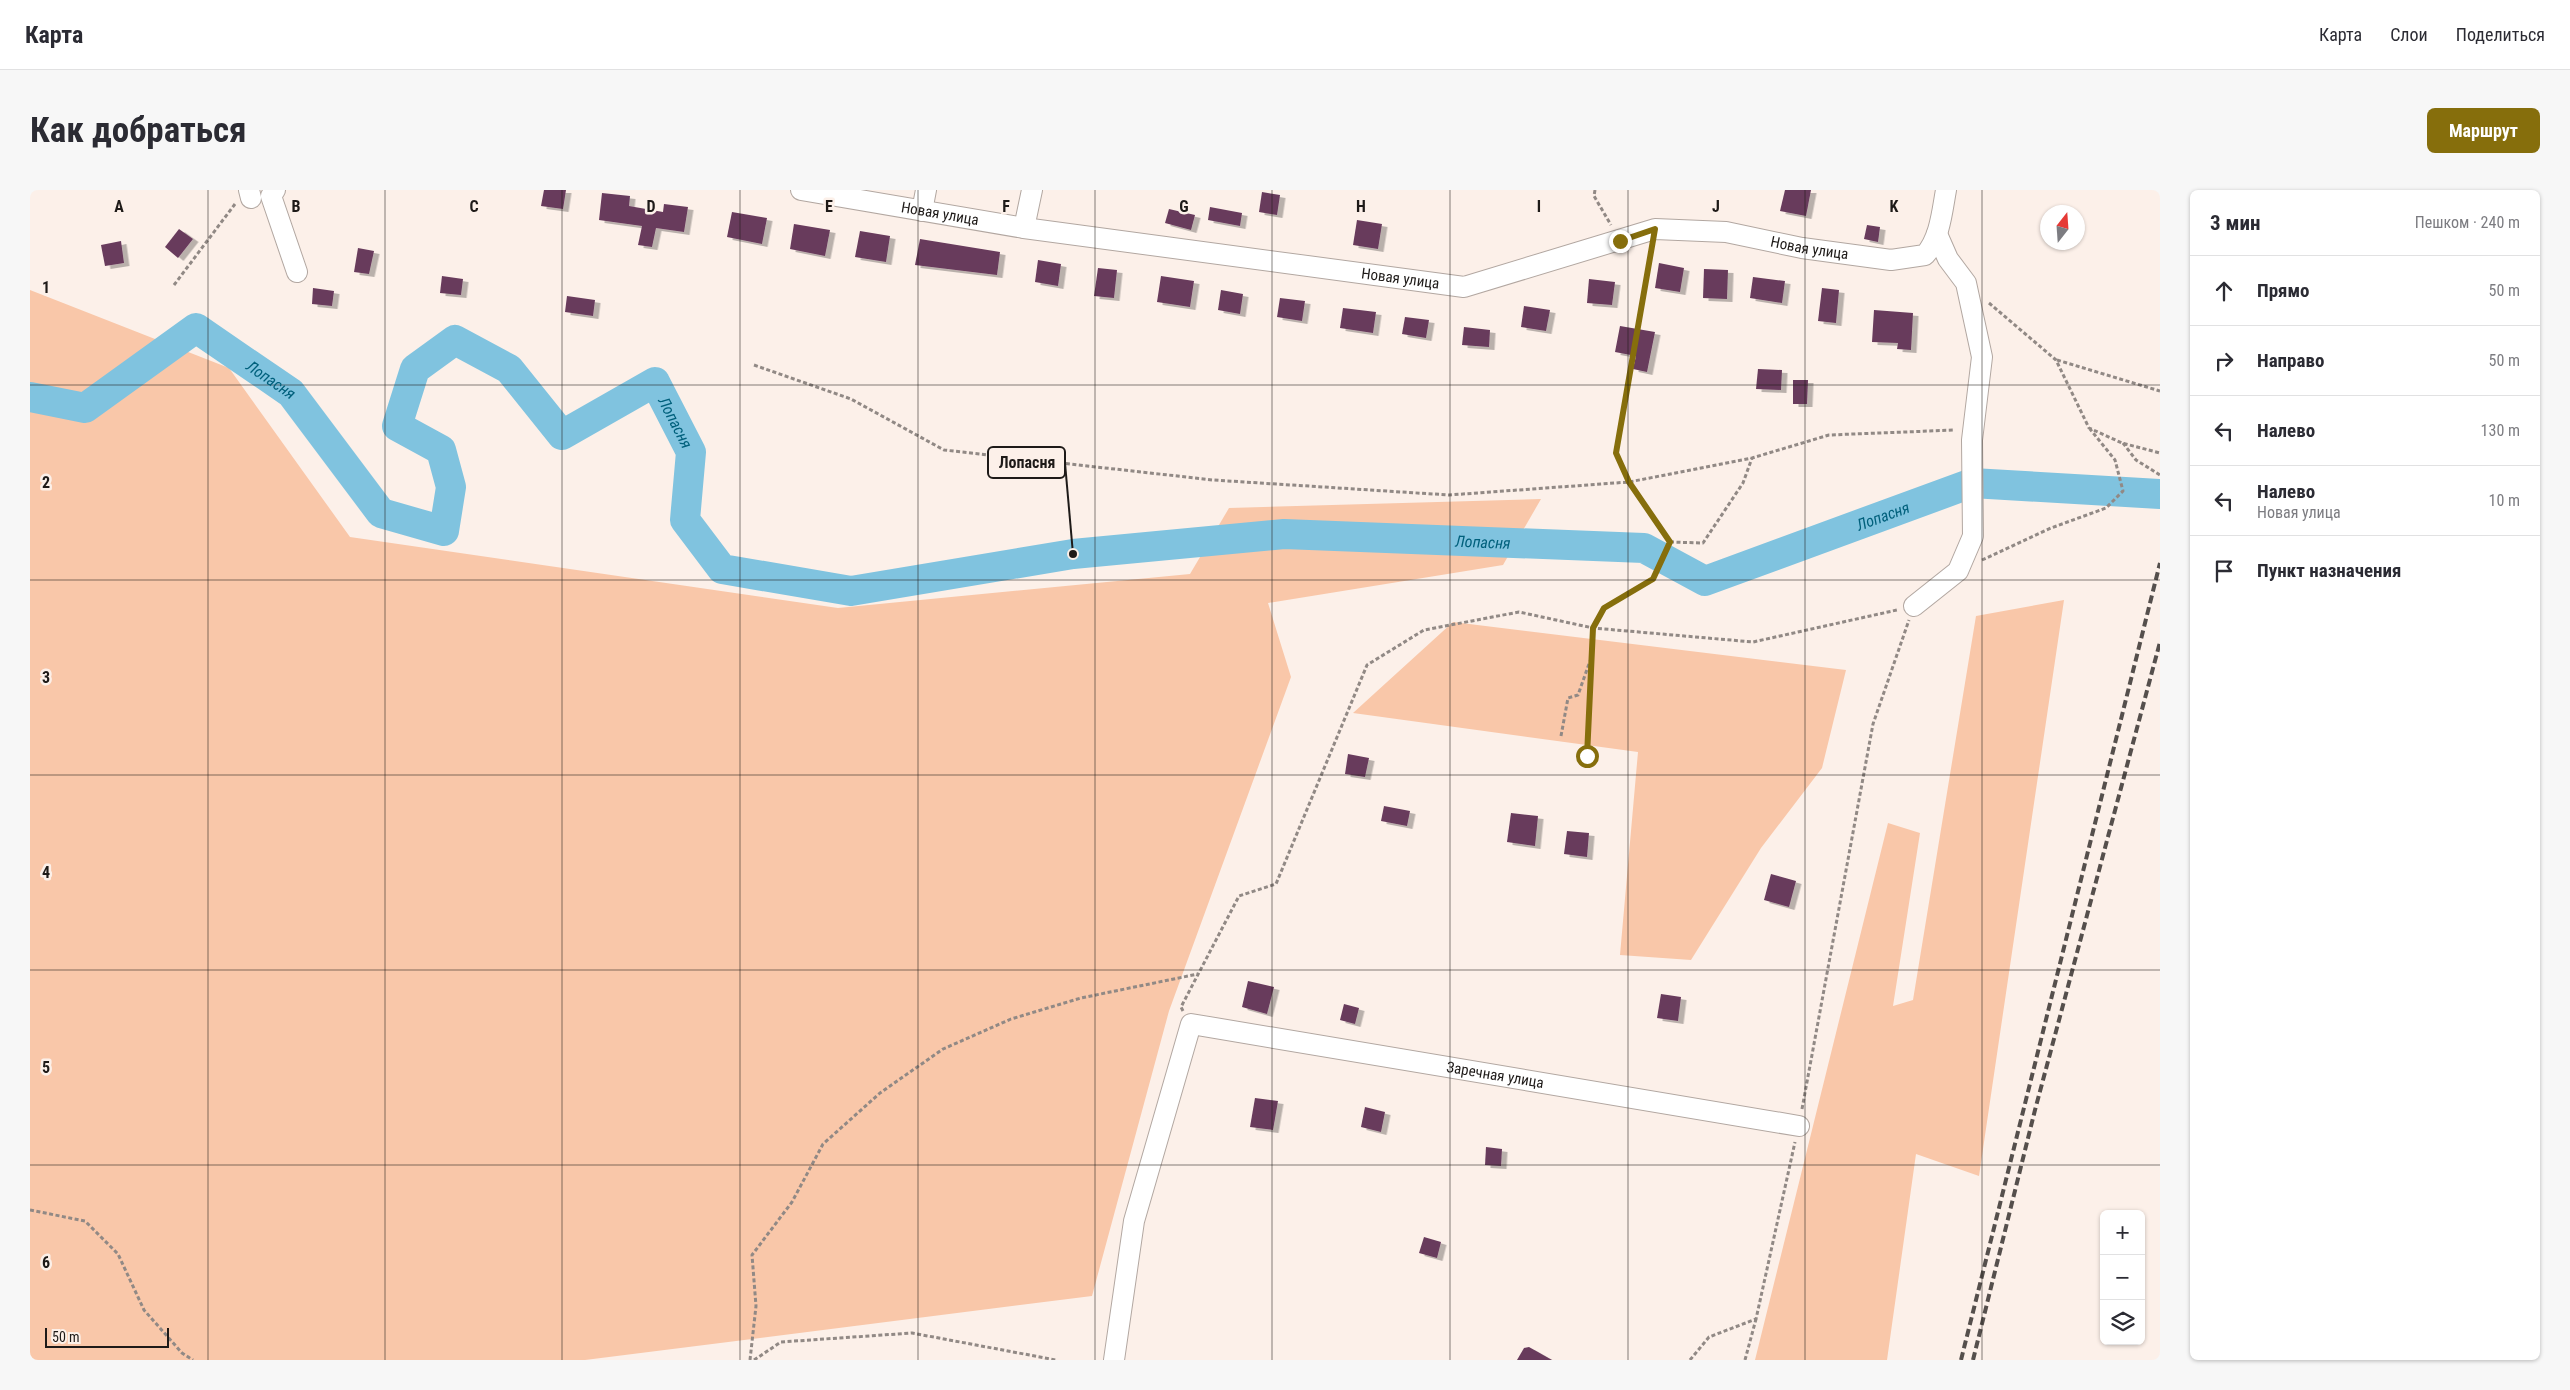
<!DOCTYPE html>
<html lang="ru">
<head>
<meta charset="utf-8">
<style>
  body { margin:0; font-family:"Roboto Condensed",sans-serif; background:#f7f7f7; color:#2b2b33 }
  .controls { position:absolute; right:15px; bottom:15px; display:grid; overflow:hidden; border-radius:8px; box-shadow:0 1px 4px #0004 }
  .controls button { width:45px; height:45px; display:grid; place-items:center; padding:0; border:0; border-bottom:1px solid #e1e1e2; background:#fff; color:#2b2b33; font:25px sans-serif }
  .compass { position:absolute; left:2010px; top:15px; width:45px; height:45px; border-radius:50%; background:#fff; box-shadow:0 1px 4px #0004; rotate:17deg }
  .scale { position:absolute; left:15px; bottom:12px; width:124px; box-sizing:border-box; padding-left:5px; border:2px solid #1e1a18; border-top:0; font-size:14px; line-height:18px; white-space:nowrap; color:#1e1a18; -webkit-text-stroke:4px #fcf0e9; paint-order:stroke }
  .stop { position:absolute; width:15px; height:15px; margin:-11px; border:4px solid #866e0c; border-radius:50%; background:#fff }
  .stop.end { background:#866e0c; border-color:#fff; box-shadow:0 1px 5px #0008 }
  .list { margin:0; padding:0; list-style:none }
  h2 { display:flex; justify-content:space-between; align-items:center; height:65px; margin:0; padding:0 20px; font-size:21px }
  h2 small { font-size:16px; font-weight:400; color:#7c7c81 }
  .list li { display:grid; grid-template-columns:32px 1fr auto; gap:15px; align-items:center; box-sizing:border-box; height:70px; padding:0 20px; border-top:1px solid #e1e1e2 }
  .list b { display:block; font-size:19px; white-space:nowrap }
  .list p { margin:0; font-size:16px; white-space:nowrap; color:#7c7c81 }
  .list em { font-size:16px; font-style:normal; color:#7c7c81 }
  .icon { flex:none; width:28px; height:28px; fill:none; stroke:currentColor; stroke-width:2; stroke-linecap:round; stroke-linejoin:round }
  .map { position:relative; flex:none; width:2130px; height:1170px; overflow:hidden; border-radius:8px }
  header { display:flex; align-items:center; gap:30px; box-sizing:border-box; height:70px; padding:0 25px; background:#fff; border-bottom:1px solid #e1e1e2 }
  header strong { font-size:24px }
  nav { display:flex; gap:28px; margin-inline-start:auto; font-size:18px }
  .intro { display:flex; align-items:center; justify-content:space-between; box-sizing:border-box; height:120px; padding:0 30px }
  h1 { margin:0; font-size:35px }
  .button { padding:12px 22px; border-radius:8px; background:#866e0c; color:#fff; font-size:18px; font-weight:700 }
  main { display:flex; gap:30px; padding:0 30px }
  aside { flex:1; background:#fff; border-radius:8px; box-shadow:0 1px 4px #0004 }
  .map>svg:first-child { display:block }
  .green { fill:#f9c7a9 }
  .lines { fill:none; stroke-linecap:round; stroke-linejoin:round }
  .river { stroke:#80c3df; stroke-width:30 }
  .building { fill:#683b5c; filter:url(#shadow) }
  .minor-casing { stroke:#b2a7a1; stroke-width:22 }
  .path { stroke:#918985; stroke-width:3; stroke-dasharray:4 2.5; stroke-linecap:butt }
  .minor { stroke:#fff; stroke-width:20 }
  .rail { stroke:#554f4c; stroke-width:4; stroke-dasharray:8 4; stroke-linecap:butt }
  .route { stroke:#866e0c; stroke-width:6 }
  .grid { fill:none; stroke:#1e1a18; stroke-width:1; stroke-opacity:0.55 }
  .labels { text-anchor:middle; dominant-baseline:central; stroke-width:5; stroke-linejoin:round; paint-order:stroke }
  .street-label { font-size:15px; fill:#1e1a18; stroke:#fcf0e9 }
  .water-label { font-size:16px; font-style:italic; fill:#00607c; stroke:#fcf0e9 }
  .grid-label { font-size:16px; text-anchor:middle; font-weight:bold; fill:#1e1a18; stroke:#fcf0e9; stroke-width:5; stroke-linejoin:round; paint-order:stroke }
  .leader { fill:none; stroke:#1e1a18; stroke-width:2 }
  .callout-dot { fill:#1e1a18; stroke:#fcf0e9; stroke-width:2 }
  .callout { fill:#fcf0e9; stroke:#1e1a18; stroke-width:2 }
  .callout-label { font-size:16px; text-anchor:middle; font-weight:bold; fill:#1e1a18 }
</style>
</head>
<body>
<header>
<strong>Карта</strong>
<nav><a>Карта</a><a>Слои</a><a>Поделиться</a></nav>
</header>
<div class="intro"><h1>Как добраться</h1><a class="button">Маршрут</a></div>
<main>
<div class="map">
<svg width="2130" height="1170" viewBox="0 0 2130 1170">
  <defs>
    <filter id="shadow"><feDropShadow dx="5.5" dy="3" stdDeviation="0" flood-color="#0004"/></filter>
  </defs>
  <rect width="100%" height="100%" fill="#fcf0e9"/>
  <g class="green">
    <polygon points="0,100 199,178 320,347 808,418 1160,384 1199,318 1511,309 1473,375 1238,413 1261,487 1139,821 1062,1106 555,1170 0,1170"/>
    <polygon points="2034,410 1949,986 1886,964 1857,1170 1725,1170 1858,633 1890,643 1863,816 1883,810 1946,426"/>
    <polygon points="1423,432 1816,480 1792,578 1731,658 1661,770 1590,765 1608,562 1323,523"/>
  </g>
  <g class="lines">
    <path class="river" id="s1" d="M 0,207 L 55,218 L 166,138 L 261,203 L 351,323 L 414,341 L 421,297 L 411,260 L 367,236 L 385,179 L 425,150 L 479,179 L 532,245 L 625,192 L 661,262 L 655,330 L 692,379 L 821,401 L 1043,364 L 1254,344 L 1614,358 L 1675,391 L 1942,293 L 2130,304"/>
  </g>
  <g class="building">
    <polygon points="514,0 536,0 533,19 511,16"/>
    <polygon points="1755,0 1781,0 1776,26 1750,21"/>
    <polygon points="1232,2 1250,5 1247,25 1229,22"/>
    <polygon points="572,3 600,6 599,16 633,22 634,14 658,17 654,42 626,38 622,57 608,55 612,36 569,30"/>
    <polygon points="1180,17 1212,23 1210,36 1178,30"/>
    <polygon points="1139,19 1165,25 1161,40 1135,33"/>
    <polygon points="702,22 737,28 732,54 697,47"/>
    <polygon points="1327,30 1352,34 1348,59 1323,55"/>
    <polygon points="764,34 800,40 795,66 760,59"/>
    <polygon points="1837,35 1850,37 1848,52 1834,49"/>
    <polygon points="149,39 163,49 148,68 135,57"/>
    <polygon points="830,41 860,46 856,72 825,67"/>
    <polygon points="890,49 970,62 967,85 885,75"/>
    <polygon points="91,51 94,73 75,76 71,55"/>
    <polygon points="328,58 344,61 339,84 324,82"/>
    <polygon points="1008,70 1031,74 1028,96 1005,92"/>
    <polygon points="1629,73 1654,78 1650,102 1625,98"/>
    <polygon points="1068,78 1087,80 1084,108 1064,106"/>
    <polygon points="1674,79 1698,80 1697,109 1673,108"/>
    <polygon points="412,86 433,89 431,105 410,103"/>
    <polygon points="1131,86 1164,91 1160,117 1127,112"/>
    <polygon points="1723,87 1755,91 1752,113 1720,108"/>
    <polygon points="1559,89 1585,92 1582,115 1557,113"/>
    <polygon points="283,98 304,101 302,116 282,114"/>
    <polygon points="1792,98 1809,100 1806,133 1788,131"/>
    <polygon points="1191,100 1213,104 1210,124 1188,120"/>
    <polygon points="537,106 565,110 563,126 535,122"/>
    <polygon points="1250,108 1275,111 1272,131 1247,127"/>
    <polygon points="1494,116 1520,120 1516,141 1491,137"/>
    <polygon points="1313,118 1346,122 1343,143 1310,138"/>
    <polygon points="1844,120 1883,123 1881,160 1867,159 1868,153 1842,152"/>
    <polygon points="1375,127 1399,130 1396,148 1372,144"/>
    <polygon points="1590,136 1625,142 1617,182 1603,179 1606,166 1585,162"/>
    <polygon points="1434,137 1460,140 1459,157 1432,155"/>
    <polygon points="1728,179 1752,180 1751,200 1726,199"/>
    <polygon points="1763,190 1778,190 1777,214 1763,214"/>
    <polygon points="1318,564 1339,568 1335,587 1315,584"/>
    <polygon points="1354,616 1380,621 1377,636 1351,631"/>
    <polygon points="1481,623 1508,626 1505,656 1477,652"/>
    <polygon points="1537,641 1559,643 1557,667 1534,664"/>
    <polygon points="1741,684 1766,691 1759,717 1734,710"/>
    <polygon points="1218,791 1244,797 1237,824 1212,817"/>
    <polygon points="1631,804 1651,807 1648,831 1627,828"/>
    <polygon points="1314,814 1329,818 1325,834 1310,830"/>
    <polygon points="1225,908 1248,911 1243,940 1220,937"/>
    <polygon points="1335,917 1355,922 1351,942 1331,937"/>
    <polygon points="1456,957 1472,959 1471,976 1455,975"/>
    <polygon points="1394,1047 1411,1052 1407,1068 1389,1063"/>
    <polygon points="1499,1157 1522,1170 1487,1170 1494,1158"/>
  </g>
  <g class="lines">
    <defs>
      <g id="minor">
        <polyline points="219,0 221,8"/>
        <polyline points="245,0 241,6 267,82"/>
        <path id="s2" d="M 771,0 L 994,38 L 1434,97 L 1625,39 L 1696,42 L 1772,58 L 1861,70 L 1895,65 C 1910,48 1912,22 1916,0"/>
        <polyline points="892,21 896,0"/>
        <polyline points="994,38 1002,0"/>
        <polyline points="1884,416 1928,381 1943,346 1942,250 1952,167 1936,93 1918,69 1907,44"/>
        <path id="s3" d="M 1084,1170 L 1104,1031 L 1161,834 L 1769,936"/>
      </g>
    </defs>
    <use href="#minor" class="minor-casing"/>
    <g class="path">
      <polyline points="1565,0 1564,6 1581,35"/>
      <polyline points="1621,59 1586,263 1599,292 1640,352"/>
      <polyline points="144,95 205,14"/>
      <polyline points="1959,113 2026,170 2059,238 2092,253 2130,263"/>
      <polyline points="2027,170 2130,201"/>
      <polyline points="724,175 821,209 914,260 1183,290 1419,305 1599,292 1722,268 1799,245 1925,240"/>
      <polyline points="2093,253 2106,270 2130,285"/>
      <polyline points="1640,352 1673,353 1713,293 1722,268"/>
      <polyline points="1952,370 2021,338 2076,318 2093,301 2085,270 2060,239"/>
      <polyline points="1531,546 1538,508 1548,505 1560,471"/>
      <polyline points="1557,565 1563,438 1574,418 1623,389 1640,352"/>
      <polyline points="1153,821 1151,817 1209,706 1246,694 1337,475 1394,440 1489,422 1563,438 1723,452 1867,420"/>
      <polyline points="1772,919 1843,534 1879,430"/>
      <polyline points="0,1020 55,1031 88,1064 114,1120 152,1163 163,1170"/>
      <polyline points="720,1170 726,1116 722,1065 762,1012 793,954 850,903 913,859 981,829 1051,808 1168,784"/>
      <polyline points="724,1170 751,1152 882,1143 1026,1170"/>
      <polyline points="1660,1170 1679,1147 1726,1129 1765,952"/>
      <polyline points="1715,1170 1726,1129"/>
    </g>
    <use href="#minor" class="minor"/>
    <g class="rail">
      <polyline points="1931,1170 2130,373"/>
      <polyline points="1943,1170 2005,920 2130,452"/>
    </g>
  </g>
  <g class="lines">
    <polyline class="route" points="1557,566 1563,438 1574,418 1623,389 1640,352 1599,292 1586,263 1625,39 1590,51"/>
  </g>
  <path class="grid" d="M 178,0 L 178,1170M 355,0 L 355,1170M 532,0 L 532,1170M 710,0 L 710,1170M 888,0 L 888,1170M 1065,0 L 1065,1170M 1242,0 L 1242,1170M 1420,0 L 1420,1170M 1598,0 L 1598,1170M 1775,0 L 1775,1170M 1952,0 L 1952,1170M 0,195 L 2130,195M 0,390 L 2130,390M 0,585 L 2130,585M 0,780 L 2130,780M 0,975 L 2130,975"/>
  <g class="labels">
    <g class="street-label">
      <text stroke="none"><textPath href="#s2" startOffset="141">Новая улица</textPath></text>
      <text stroke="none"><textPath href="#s2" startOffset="1026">Новая улица</textPath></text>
      <text stroke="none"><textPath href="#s2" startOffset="606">Новая улица</textPath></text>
      <text stroke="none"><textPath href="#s3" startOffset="654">Заречная улица</textPath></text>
    </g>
    <g class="water-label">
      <text stroke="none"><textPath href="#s1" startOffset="284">Лопасня</textPath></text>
      <text stroke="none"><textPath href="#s1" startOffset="1064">Лопасня</textPath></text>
      <text stroke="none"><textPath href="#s1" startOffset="2414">Лопасня</textPath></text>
      <text stroke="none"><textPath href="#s1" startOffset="1994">Лопасня</textPath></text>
    </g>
  </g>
  <g class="grid-label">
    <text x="89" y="22">A</text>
    <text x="266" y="22">B</text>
    <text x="444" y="22">C</text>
    <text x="621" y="22">D</text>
    <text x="799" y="22">E</text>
    <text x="976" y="22">F</text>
    <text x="1154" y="22">G</text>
    <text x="1331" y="22">H</text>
    <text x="1509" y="22">I</text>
    <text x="1686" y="22">J</text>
    <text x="1864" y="22">K</text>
    <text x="16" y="103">1</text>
    <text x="16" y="298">2</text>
    <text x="16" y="493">3</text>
    <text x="16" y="688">4</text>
    <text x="16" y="883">5</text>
    <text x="16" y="1078">6</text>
  </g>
  <path class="leader" d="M1043 364L1035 273"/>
  <circle class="callout-dot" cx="1043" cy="364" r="5"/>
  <rect class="callout" x="958" y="257" width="77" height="31" rx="5"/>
  <g class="callout-label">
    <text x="997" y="278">Лопасня</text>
  </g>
</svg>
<div class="controls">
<button>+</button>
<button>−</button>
<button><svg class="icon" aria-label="layers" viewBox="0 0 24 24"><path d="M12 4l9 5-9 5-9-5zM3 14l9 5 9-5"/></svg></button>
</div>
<svg class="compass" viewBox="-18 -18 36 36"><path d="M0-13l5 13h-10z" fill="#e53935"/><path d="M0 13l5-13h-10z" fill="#7c7c81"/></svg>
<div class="scale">50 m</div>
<div class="stop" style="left:1557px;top:566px"></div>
<div class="stop end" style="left:1590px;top:51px"></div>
</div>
<aside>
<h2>3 мин<small>Пешком · 240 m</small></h2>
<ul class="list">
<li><svg class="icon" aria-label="ahead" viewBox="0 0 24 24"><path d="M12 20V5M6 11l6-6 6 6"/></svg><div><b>Прямо</b></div><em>50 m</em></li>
<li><svg class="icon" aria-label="right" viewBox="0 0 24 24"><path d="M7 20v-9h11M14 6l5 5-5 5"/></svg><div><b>Направо</b></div><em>50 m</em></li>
<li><svg class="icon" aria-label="left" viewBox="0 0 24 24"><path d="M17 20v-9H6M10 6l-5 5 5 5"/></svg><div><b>Налево</b></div><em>130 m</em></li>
<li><svg class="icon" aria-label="left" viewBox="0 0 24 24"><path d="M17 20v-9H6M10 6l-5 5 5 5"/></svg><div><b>Налево</b><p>Новая улица</p></div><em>10 m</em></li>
<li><svg class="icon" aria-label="arrive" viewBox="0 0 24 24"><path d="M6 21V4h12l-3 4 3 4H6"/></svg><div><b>Пункт назначения</b></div></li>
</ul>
</aside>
</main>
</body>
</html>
